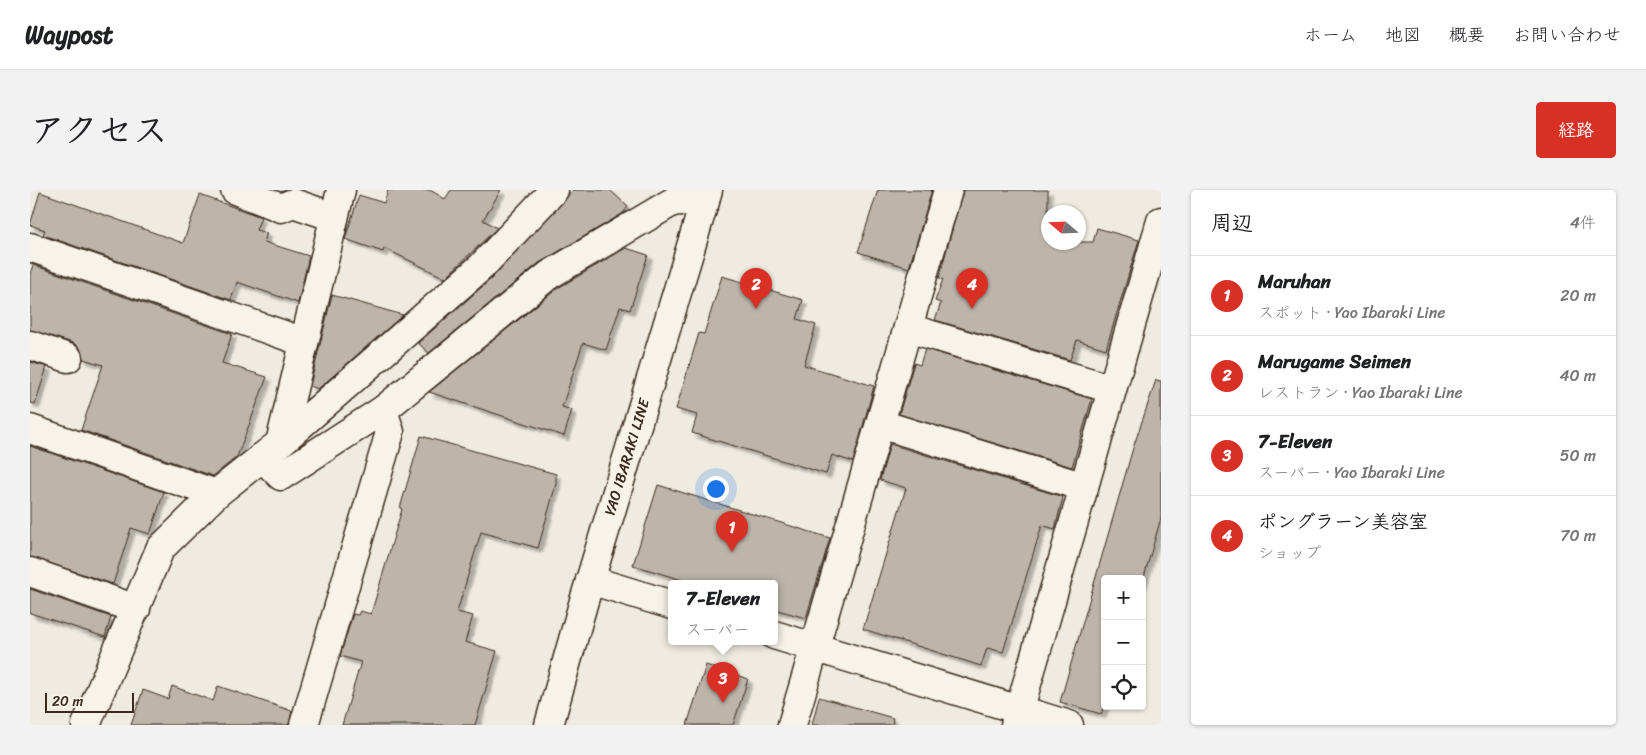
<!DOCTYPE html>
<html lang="ja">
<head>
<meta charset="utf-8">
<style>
  body { margin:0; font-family:Sriracha,"Klee One",sans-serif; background:#f2f2f2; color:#202124 }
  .controls { position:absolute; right:15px; bottom:15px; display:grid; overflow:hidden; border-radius:5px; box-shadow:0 1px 4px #0004 }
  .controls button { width:45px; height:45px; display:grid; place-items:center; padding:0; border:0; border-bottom:1px solid #e0e0e0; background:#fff; color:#202124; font:25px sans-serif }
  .compass { position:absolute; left:1011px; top:15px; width:45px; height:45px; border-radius:50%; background:#fff; box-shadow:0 1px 4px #0004; rotate:289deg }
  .scale { position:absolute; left:15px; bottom:12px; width:89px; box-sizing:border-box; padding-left:5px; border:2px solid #3b2a1e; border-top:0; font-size:14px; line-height:18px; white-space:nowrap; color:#3b2a1e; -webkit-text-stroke:4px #f7f3e8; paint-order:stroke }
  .you { position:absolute; left:685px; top:298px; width:18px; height:18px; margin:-12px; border:4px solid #fff; border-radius:50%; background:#1a73e8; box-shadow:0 0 0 8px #1a73e833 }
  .badge { display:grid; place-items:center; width:32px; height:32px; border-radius:50%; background:#d93025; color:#fff; font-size:16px; font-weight:700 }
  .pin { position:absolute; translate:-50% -41px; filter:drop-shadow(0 1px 2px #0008) }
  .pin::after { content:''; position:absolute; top:26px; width:18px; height:15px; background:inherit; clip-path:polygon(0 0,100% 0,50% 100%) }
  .popup { position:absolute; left:638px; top:390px; width:110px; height:65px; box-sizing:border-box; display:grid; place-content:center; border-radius:5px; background:#fff; filter:drop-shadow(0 1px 4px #0005); font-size:16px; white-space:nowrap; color:#757577 }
  .popup b { font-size:19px; color:#202124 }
  .popup::after { content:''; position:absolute; left:50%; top:100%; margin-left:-10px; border:10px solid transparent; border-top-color:#fff }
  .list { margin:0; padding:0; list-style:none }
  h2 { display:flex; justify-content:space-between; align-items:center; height:65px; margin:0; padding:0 20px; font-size:21px }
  h2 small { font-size:16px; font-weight:400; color:#757577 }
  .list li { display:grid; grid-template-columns:32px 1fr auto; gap:15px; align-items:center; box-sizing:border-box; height:80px; padding:0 20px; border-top:1px solid #e0e0e0 }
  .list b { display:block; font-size:19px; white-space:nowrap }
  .list p { margin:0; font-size:16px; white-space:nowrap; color:#757577 }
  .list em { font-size:16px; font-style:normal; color:#757577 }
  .icon { flex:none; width:28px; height:28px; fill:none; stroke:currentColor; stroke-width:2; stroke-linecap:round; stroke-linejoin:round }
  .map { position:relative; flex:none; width:1131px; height:535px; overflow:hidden; border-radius:5px }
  header { display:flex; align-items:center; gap:30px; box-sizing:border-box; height:70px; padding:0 25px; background:#fff; border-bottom:1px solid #e0e0e0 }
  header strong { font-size:24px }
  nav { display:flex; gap:28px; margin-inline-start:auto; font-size:18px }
  .intro { display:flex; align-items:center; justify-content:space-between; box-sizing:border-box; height:120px; padding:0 30px }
  h1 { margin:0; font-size:35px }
  .button { padding:12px 22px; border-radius:5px; background:#d93025; color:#fff; font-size:18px; font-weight:700 }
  main { display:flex; gap:30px; padding:0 30px }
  aside { flex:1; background:#fff; border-radius:5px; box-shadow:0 1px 4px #0004 }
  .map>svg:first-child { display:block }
  .building { fill:#bdb5aa; stroke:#3b2a1e; filter:url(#shadow) }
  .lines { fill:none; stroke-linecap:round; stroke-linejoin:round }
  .minor-casing { stroke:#3b2a1e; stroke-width:31 }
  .major-casing { stroke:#3b2a1e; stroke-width:31 }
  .minor { stroke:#f7f3e8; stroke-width:28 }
  .major { stroke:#f7f3e8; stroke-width:28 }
  .labels { text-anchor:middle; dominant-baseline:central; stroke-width:4; stroke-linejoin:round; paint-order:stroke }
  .street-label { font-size:15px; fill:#3b2a1e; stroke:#f7f3e8 }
</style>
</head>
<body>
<header>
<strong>Waypost</strong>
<nav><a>ホーム</a><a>地図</a><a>概要</a><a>お問い合わせ</a></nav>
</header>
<div class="intro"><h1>アクセス</h1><a class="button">経路</a></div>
<main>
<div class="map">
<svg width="1131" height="535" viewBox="0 0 1131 535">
  <defs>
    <filter id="shadow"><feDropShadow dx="4.5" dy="4.5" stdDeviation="1" flood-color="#0004"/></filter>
  </defs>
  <rect width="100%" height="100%" fill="#efebe0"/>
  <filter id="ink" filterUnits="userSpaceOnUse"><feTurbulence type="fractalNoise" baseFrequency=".02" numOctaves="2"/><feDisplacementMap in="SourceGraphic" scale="10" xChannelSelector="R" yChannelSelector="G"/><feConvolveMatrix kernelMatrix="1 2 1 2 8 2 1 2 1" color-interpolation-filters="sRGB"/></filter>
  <g filter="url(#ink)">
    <g class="building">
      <polygon points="358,0 400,0 415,9 421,0 471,0 453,30 467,38 415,88 354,58 353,62 315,49 329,5 354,13"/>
      <polygon points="543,0 580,0 598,17 592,24 509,73 399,163 388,153 462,88"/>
      <polygon points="848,0 902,0 879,78 828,62"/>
      <polygon points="933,0 1018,0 1018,52 1063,52 1067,38 1109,50 1076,159 1047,150 1040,170 905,130 911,113 905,111 913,89 909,88"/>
      <polygon points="10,2 153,53 170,5 231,27 226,40 237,43 234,52 279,66 268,113 207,92 201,110 13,45 15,40 0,35"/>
      <polygon points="596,58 618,65 600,120 590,117 576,160 553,153 532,217 542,220 534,246 399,202 528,98"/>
      <polygon points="3,75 202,144 192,173 237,187 207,267 183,286 51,240 73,175 53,169 50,158 43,153 0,140 0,84"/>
      <polygon points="692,86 773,110 767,129 786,135 774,175 844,196 823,272 802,265 796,284 662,243 667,225 646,219 669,143 674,144"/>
      <polygon points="302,105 373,125 288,199 280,196"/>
      <polygon points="895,159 1062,209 1042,277 869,224 884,173 890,175"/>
      <polygon points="0,172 17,177 5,214 0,213"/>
      <polygon points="1126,190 1131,191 1131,328 1112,394 1112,389 1075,389 1075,513 1071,524 1030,512 1103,258"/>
      <polygon points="391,246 526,284 526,294 508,358 451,342 427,422 443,426 435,452 467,461 445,535 312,535 331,472 310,466 323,424 328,425 330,421 341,424 372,319 370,318"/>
      <polygon points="860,254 1033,307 1025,339 1012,335 973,462 957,458 951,476 833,439 876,298 850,290"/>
      <polygon points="0,256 134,302 120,344 101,338 83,394 0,367"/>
      <polygon points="628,295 800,348 776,428 744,419 744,394 665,394 603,375"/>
      <polygon points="0,399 81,427 75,447 0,423"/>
      <polygon points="676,475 718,489 703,535 657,535"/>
      <polygon points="142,496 183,511 188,496 262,521 259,535 101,535 113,500 138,509"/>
      <polygon points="789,507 863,528 862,535 782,535"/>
    </g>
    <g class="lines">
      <defs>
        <g id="minor">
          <polyline points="205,0 251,18 263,13 304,27"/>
          <polyline points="0,57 274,152"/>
          <polyline points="878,138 1082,199"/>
          <polyline points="0,155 38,168"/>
          <polyline points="850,234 1054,297"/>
          <polyline points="0,239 186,304"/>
          <polyline points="250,253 311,0"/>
          <polyline points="232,267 251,286 353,220 519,85 644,11 675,12"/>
          <polyline points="0,382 106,419"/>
          <polyline points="560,390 642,415"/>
          <polyline points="744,445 1039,535"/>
          <polyline points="56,535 130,359 186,304 250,253 451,77 524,0"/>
          <polyline points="274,535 360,242 353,220"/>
          <polyline points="762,535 918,0"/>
          <polyline points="985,535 1131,31"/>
        </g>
        <polyline id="major" points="519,535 553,414 678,0"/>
      </defs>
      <use href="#minor" class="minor-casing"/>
      <use href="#major" class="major-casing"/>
      <use href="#minor" class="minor"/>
      <use href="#major" class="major"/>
    </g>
  </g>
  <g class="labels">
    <g class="street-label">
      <text transform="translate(597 267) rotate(-73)">YAO IBARAKI LINE</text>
    </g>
  </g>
</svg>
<div class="controls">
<button>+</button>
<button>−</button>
<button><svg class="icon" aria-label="locate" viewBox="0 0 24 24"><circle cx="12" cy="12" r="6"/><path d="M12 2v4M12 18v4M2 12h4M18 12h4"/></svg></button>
</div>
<svg class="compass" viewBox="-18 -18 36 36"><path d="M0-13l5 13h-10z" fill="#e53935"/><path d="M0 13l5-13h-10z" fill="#757577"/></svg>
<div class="scale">20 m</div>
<div class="you"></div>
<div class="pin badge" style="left:702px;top:362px">1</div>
<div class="pin badge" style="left:726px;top:119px">2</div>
<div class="pin badge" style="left:693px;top:513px">3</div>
<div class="popup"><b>7-Eleven</b>スーパー</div>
<div class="pin badge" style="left:942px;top:119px">4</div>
</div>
<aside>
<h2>周辺<small>4件</small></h2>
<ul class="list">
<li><span class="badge">1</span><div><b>Maruhan</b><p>スポット · Yao Ibaraki Line</p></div><em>20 m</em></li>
<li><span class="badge">2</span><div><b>Marugame Seimen</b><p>レストラン · Yao Ibaraki Line</p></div><em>40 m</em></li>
<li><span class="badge">3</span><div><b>7-Eleven</b><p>スーパー · Yao Ibaraki Line</p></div><em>50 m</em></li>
<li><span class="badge">4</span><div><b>ポングラーン美容室</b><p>ショップ</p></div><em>70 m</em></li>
</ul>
</aside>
</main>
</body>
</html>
